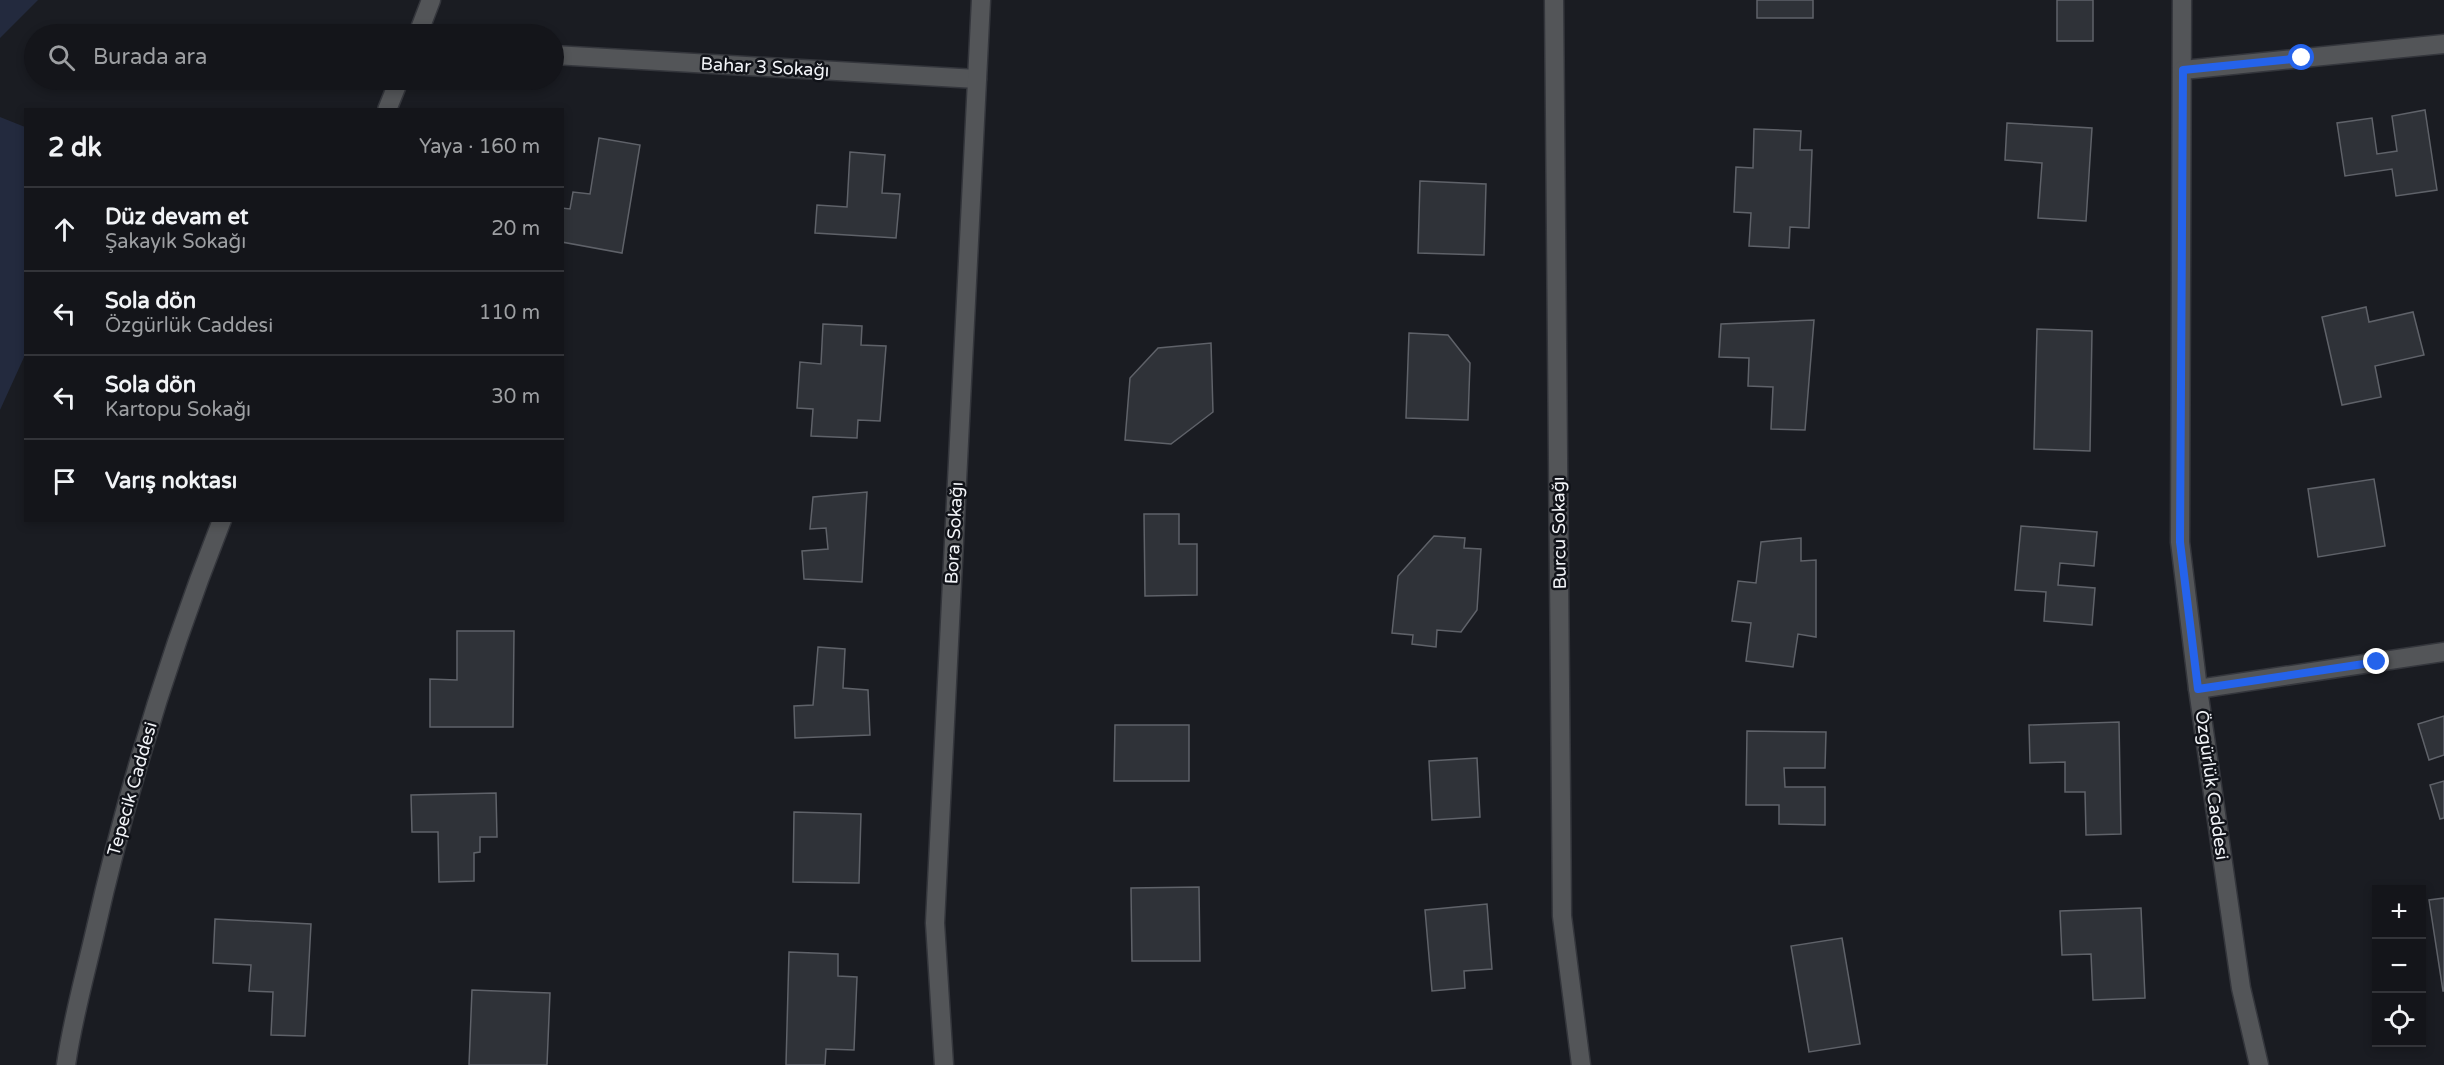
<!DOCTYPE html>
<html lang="tr">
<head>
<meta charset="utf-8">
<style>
  body { margin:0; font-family:"Varela Round",sans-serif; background:#212227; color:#f1f3f6 }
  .controls { position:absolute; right:18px; bottom:18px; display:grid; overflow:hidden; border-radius:0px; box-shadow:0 3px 9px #0003 }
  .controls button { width:54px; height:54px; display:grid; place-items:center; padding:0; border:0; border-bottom:2px solid #333439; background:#14151a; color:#f1f3f6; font:30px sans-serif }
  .stop { position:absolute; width:18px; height:18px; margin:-14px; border:4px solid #2563eb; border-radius:50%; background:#fff }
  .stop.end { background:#2563eb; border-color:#fff; box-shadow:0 2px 6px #0008 }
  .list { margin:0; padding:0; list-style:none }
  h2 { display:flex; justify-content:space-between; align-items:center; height:78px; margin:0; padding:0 24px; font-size:26px }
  h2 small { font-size:20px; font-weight:400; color:#9d9fa2 }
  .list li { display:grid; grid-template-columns:39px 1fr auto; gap:18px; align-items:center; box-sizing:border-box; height:84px; padding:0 24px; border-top:2px solid #333439 }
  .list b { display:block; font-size:22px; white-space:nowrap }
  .list p { margin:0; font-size:20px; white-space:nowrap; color:#9d9fa2 }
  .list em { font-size:20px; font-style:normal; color:#9d9fa2 }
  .icon { flex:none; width:33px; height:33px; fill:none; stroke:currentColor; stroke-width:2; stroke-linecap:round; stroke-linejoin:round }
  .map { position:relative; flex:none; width:2444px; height:1065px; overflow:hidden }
  .search { position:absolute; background:#14151a; box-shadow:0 3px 9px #0003; left:24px; top:24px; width:540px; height:66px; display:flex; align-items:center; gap:15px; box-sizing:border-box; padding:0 21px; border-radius:33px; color:#9d9fa2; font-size:22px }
  .panel { position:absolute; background:#14151a; box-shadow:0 3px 9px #0003; left:24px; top:108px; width:540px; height:414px; border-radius:0px }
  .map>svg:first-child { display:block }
  .green { fill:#232a3e }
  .building { fill:#2f3238; stroke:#5f6269; stroke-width:1.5 }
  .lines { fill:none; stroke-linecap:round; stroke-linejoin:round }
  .minor-casing { stroke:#34363c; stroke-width:21 }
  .tertiary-casing { stroke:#34363c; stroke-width:21 }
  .minor { stroke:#535558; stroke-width:18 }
  .tertiary { stroke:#535558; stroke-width:18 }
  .route { stroke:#2563eb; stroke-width:8 }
  .labels { text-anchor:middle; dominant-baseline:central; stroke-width:5; stroke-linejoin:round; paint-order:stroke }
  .street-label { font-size:18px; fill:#f1f3f7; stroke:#111319 }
</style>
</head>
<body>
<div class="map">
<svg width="2444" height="1065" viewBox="0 0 2444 1065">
  <rect width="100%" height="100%" fill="#1a1c22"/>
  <g class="green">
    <polygon points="0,0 38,0 0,38"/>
    <polygon points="0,117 25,127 25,355 0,410"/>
  </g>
  <g class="building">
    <rect x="1757" y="0" width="56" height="18"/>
    <rect x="2057" y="0" width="36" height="41"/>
    <polygon points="2425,110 2437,190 2396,196 2392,169 2345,176 2337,123 2372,118 2377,154 2397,151 2392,116"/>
    <polygon points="2007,123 2092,128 2086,221 2038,218 2042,163 2005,160"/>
    <polygon points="1754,129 1801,131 1800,150 1812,150 1809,228 1790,227 1789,248 1749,246 1751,213 1734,212 1736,167 1753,168"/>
    <polygon points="599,138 640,145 622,253 562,242 562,208 570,209 573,192 590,194"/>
    <polygon points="850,152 885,155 882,193 900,194 896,238 815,233 817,205 847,207"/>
    <polygon points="1420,181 1486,184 1484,255 1418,253"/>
    <polygon points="2366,307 2369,322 2413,312 2424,355 2375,366 2381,397 2342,405 2322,317"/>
    <polygon points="1814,320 1805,430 1771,429 1773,387 1748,386 1749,358 1719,357 1721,324"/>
    <polygon points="823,324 862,326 861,345 886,346 880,421 858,420 857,438 811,436 813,409 797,408 800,362 821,364"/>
    <polygon points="2037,329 2092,331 2090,451 2034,449"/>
    <polygon points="1409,333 1448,335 1470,363 1468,420 1406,418"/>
    <polygon points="1211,343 1213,412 1171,444 1125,440 1130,378 1158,348"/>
    <polygon points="2374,479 2385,546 2318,557 2308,489"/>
    <polygon points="867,492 862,582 804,579 802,551 828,549 826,528 810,529 813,497"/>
    <polygon points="1144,514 1179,514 1179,544 1197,544 1197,595 1145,596"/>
    <polygon points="2021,526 2097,532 2094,566 2060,563 2058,585 2095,588 2092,625 2044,621 2046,592 2015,590"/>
    <polygon points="1434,536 1465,538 1464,548 1481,549 1477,610 1461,632 1437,630 1436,647 1412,644 1413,635 1392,633 1398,576"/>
    <polygon points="1801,538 1801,561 1816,560 1816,637 1798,634 1793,667 1746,661 1751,623 1732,621 1738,581 1756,583 1761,542"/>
    <polygon points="457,631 514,631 513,727 430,727 430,679 457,680"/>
    <polygon points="818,647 845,649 843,688 868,690 870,735 795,738 794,706 813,705"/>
    <polygon points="2444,716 2444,755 2429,760 2418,724"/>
    <polygon points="2119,722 2121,834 2086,835 2085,792 2065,792 2065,762 2030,763 2029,725"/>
    <polygon points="1115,725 1189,725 1189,781 1114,781"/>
    <polygon points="1747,731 1826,732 1825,768 1784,768 1785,787 1825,787 1825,825 1779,824 1779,805 1746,805"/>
    <polygon points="1477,758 1480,817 1432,820 1429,761"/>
    <polygon points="2444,781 2444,818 2440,819 2430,785"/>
    <polygon points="496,793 497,837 480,837 480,852 474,853 474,881 439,882 438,832 412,832 411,795"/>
    <polygon points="794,812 861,814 859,883 793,882"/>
    <polygon points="1199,887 1200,961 1132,961 1131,888"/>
    <polygon points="2444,898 2444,991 2443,991 2429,900"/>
    <polygon points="1487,904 1492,969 1464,971 1465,988 1432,991 1425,910"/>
    <polygon points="2141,908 2145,998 2093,1000 2091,954 2062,955 2060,911"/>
    <polygon points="215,919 311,924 305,1036 271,1035 273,992 249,991 251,965 213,963"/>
    <polygon points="1842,938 1860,1044 1809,1052 1791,946"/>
    <polygon points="789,952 838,954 838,976 857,977 854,1050 826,1049 825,1065 786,1065"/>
    <polygon points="472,990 550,993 547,1065 469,1065"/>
  </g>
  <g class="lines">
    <defs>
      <g id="minor">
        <polyline points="1554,0 1562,916 1581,1065"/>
        <polyline points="2182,0 2180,542 2198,689 2241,988 2259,1065"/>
        <polyline points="554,55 977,79"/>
        <polyline points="2183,70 2444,44"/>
        <polyline points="2198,689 2444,652"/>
        <polyline points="944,1065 935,923 981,0"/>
      </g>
      <g id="tertiary">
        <polyline points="418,34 431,0"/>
        <polyline points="387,110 399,80"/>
        <path d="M 66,1065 C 72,1022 84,979 94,936 C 126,794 168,656 222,520"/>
      </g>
    </defs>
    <use href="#minor" class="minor-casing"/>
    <use href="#tertiary" class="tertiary-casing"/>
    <use href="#minor" class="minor"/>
    <use href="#tertiary" class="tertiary"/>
  </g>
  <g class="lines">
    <polyline class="route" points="2302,58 2183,70 2180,542 2198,689 2377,662"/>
  </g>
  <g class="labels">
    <g class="street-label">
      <text transform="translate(765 67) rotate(3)">Bahar 3 Sokağı</text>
      <text transform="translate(954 533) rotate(-87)">Bora Sokağı</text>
      <text transform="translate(1559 533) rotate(-91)">Burcu Sokağı</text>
      <text transform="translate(2212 785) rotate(82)">Özgürlük Caddesi</text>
      <text transform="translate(132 789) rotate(-74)">Tepecik Caddesi</text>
    </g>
  </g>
</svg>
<div class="controls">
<button>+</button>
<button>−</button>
<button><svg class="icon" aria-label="locate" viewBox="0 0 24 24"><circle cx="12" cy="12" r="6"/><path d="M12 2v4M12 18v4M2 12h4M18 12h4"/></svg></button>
</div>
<div class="stop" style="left:2302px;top:58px"></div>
<div class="stop end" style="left:2377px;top:662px"></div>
<div class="search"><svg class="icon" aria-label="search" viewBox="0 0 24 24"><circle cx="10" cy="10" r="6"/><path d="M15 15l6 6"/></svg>Burada ara</div>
<section class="panel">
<h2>2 dk<small>Yaya · 160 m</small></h2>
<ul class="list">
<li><svg class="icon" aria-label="ahead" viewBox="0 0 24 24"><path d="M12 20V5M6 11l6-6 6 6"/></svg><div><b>Düz devam et</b><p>Şakayık Sokağı</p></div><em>20 m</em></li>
<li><svg class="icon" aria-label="left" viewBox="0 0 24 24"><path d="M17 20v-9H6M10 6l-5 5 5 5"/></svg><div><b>Sola dön</b><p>Özgürlük Caddesi</p></div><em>110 m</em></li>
<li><svg class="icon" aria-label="left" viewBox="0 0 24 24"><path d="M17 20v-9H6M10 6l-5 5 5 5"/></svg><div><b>Sola dön</b><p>Kartopu Sokağı</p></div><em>30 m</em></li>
<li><svg class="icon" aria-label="arrive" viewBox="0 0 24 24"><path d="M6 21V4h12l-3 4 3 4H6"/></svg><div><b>Varış noktası</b></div></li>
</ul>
</section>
</div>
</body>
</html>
